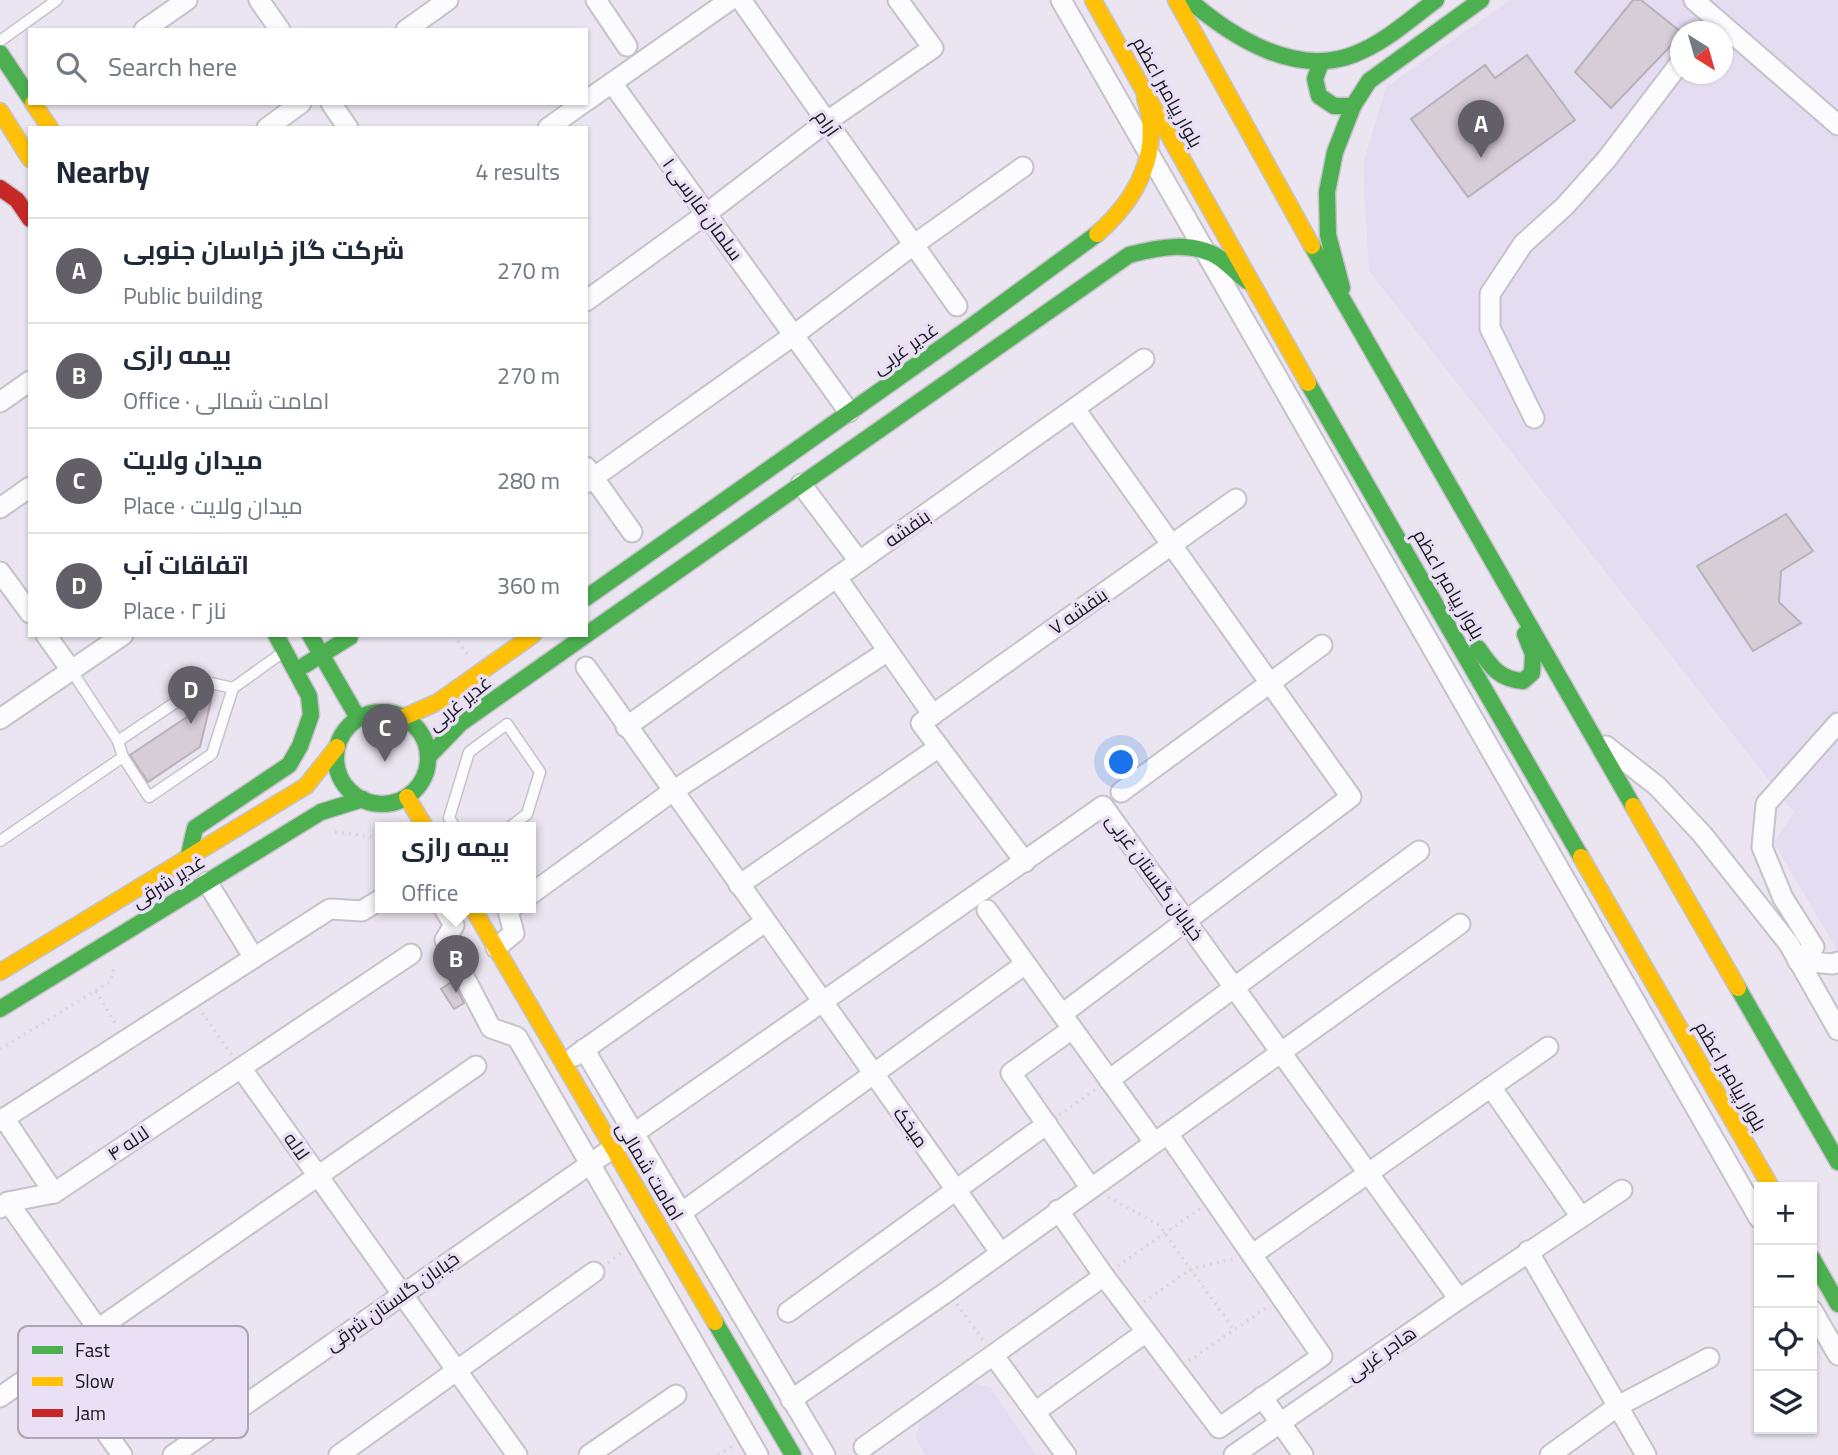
<!DOCTYPE html>
<html lang="en">
<head>
<meta charset="utf-8">
<style>
  body { margin:0; font-family:Georgia,Cairo,serif; background:#f2f2f3; color:#1f2937 }
  .controls { position:absolute; right:21px; bottom:21px; display:grid; overflow:hidden; border-radius:0px; box-shadow:0 2px 5px #0004 }
  .controls button { width:63px; height:63px; display:grid; place-items:center; padding:0; border:0; border-bottom:2px solid #e0e1e3; background:#fff; color:#1f2937; font:35px sans-serif }
  .compass { position:absolute; left:1670px; top:21px; width:63px; height:63px; border-radius:50%; background:#fff; box-shadow:0 2px 5px #0004; rotate:143deg }
  .you { position:absolute; left:1122px; top:763px; width:24px; height:24px; margin:-18px; border:5px solid #fff; border-radius:50%; background:#1a73e8; box-shadow:0 0 0 10px #1a73e833 }
  .badge { display:grid; place-items:center; width:46px; height:46px; border-radius:50%; background:#635f68; color:#fff; font-size:23px; font-weight:700 }
  .pin { position:absolute; translate:-50% -58px; filter:drop-shadow(0 2px 4px #0008) }
  .pin::after { content:''; position:absolute; top:37px; width:24px; height:21px; background:inherit; clip-path:polygon(0 0,100% 0,50% 100%) }
  .popup { position:absolute; left:375px; top:822px; width:161px; height:91px; box-sizing:border-box; display:grid; place-content:center; border-radius:0px; background:#fff; filter:drop-shadow(0 2px 5px #0005); font-size:23px; white-space:nowrap; color:#747a83 }
  .popup b { font-size:26px; color:#1f2937 }
  .popup::after { content:''; position:absolute; left:50%; top:100%; margin-left:-14px; border:14px solid transparent; border-top-color:#fff }
  .list { margin:0; padding:0; list-style:none }
  h2 { display:flex; justify-content:space-between; align-items:center; height:91px; margin:0; padding:0 28px; font-size:30px }
  h2 small { font-size:23px; font-weight:400; color:#747a83 }
  .list li { display:grid; grid-template-columns:46px 1fr auto; gap:21px; align-items:center; box-sizing:border-box; height:105px; padding:0 28px; border-top:2px solid #e0e1e3 }
  .list b { display:block; font-size:26px; white-space:nowrap }
  .list p { margin:0; font-size:23px; white-space:nowrap; color:#747a83 }
  .list em { font-size:23px; font-style:normal; color:#747a83 }
  .icon { flex:none; width:38px; height:38px; fill:none; stroke:currentColor; stroke-width:2; stroke-linecap:round; stroke-linejoin:round }
  .map { position:relative; flex:none; width:1838px; height:1455px; overflow:hidden }
  .search { position:absolute; background:#fff; box-shadow:0 2px 5px #0004; left:28px; top:28px; width:560px; height:77px; display:flex; align-items:center; gap:18px; box-sizing:border-box; padding:0 24px; border-radius:0px; color:#747a83; font-size:26px }
  .panel { position:absolute; background:#fff; box-shadow:0 2px 5px #0004; left:28px; top:126px; width:560px; height:511px; border-radius:0px }
  .map>svg:first-child { display:block }
  .built { fill:#e4dcf0; fill-rule:evenodd }
  .building { fill:#d6cdd7; stroke:#b7b1b9; stroke-width:2 }
  .lines { fill:none; stroke-linecap:round; stroke-linejoin:round }
  .lane-casing { stroke:#c6c2cb; stroke-width:13 }
  .street-casing { stroke:#c6c2cb; stroke-width:23 }
  .fast-casing { stroke:#c6c2cb; stroke-width:19 }
  .slow-casing { stroke:#c6c2cb; stroke-width:19 }
  .jam-casing { stroke:#c6c2cb; stroke-width:19 }
  .path { stroke:#d7d6d9; stroke-width:3.5; stroke-dasharray:2 5; stroke-linecap:butt }
  .lane { stroke:#fcfbfd; stroke-width:10 }
  .street { stroke:#fcfbfd; stroke-width:19 }
  .fast { stroke:#4caf50; stroke-width:16 }
  .slow { stroke:#ffc107; stroke-width:16 }
  .jam { stroke:#c62828; stroke-width:16 }
  .labels { text-anchor:middle; dominant-baseline:central; stroke-width:7; stroke-linejoin:round; paint-order:stroke }
  .street-label { font-size:19px; fill:#1a171e; stroke:#e9e0f5 }
  .key { fill:#e9e0f5; stroke:#aba4b4; stroke-width:2 }
  .key-label { font-size:19px; fill:#1a171e }
</style>
</head>
<body>
<div class="map">
<svg width="1838" height="1455" viewBox="0 0 1838 1455">
  <rect width="100%" height="100%" fill="#eae5f0"/>
  <g class="built">
    <path d="M 1510,0 L 1838,0 L 1838,951 L 1774,843 L 1794,812 L 1369,271 L 1363,164 L 1386,87 ZM 1680,32 L 1722,32 L 1722,74 L 1680,74 Z"/>
    <polygon points="973,1383 990,1387 1036,1455 924,1455 925,1454 916,1438 920,1420"/>
  </g>
  <g class="building">
    <polygon points="1633,0 1641,0 1681,32 1681,35 1611,108 1575,72"/>
    <polygon points="1527,55 1575,120 1468,197 1411,119 1485,65 1495,78"/>
    <polygon points="1786,514 1813,551 1781,571 1779,602 1801,623 1753,651 1697,566"/>
    <polygon points="211,701 200,747 148,782 130,755"/>
    <polygon points="453,981 464,1003 454,1009 441,989"/>
  </g>
  <g class="lines">
    <defs>
      <g id="lane">
        <polyline points="0,41 57,0"/>
        <polyline points="71,670 118,741 123,757 149,797 212,754 233,688"/>
        <polyline points="118,741 206,682 233,688 282,653"/>
        <polyline points="455,827 449,818 469,752 507,724 540,772 527,814 510,827"/>
        <polyline points="0,841 123,757"/>
      </g>
      <g id="street">
        <polyline points="259,0 280,30"/>
        <polyline points="596,0 627,46"/>
        <polyline points="741,0 957,306"/>
        <polyline points="1061,0 1759,1218"/>
        <polyline points="1694,0 1838,125"/>
        <polyline points="144,30 187,0"/>
        <polyline points="406,30 448,0"/>
        <polyline points="612,83 849,412"/>
        <polyline points="586,101 730,0"/>
        <polyline points="331,103 348,128"/>
        <polyline points="267,128 301,103"/>
        <polyline points="548,128 583,103"/>
        <polyline points="586,301 706,214 826,122 933,48 898,0"/>
        <polyline points="0,402 30,381"/>
        <polyline points="1534,418 1490,328 1490,294 1523,244 1565,206 1606,160 1680,63"/>
        <polyline points="586,467 632,532"/>
        <polyline points="586,483 794,335 912,246 1023,167"/>
        <polyline points="801,484 859,561"/>
        <polyline points="0,508 30,487"/>
        <polyline points="0,572 30,613"/>
        <polyline points="837,578 933,715"/>
        <polyline points="46,635 71,670"/>
        <polyline points="586,667 1000,1252"/>
        <polyline points="0,719 123,635"/>
        <polyline points="626,727 1144,359"/>
        <polyline points="1606,746 1657,786 1702,834 1789,944 1838,1030"/>
        <polyline points="1121,792 1322,645"/>
        <polyline points="1025,862 921,723 1236,499"/>
        <polyline points="207,882 254,958"/>
        <polyline points="739,885 939,747"/>
        <polyline points="531,894 673,791 888,651"/>
        <polyline points="443,907 454,925 445,940 491,1028 517,1037 758,1455"/>
        <polyline points="987,910 1154,1142"/>
        <polyline points="496,948 514,933 508,911 513,907"/>
        <polyline points="1798,961 1814,947 1783,898 1762,847 1766,804 1838,723"/>
        <polyline points="1798,961 1833,964 1838,962"/>
        <polyline points="1062,1014 1351,797 1075,409"/>
        <polyline points="1072,1029 1011,1073 1090,1187"/>
        <polyline points="584,1049 825,1455"/>
        <polyline points="575,1056 765,922"/>
        <polyline points="241,1068 517,1455"/>
        <polyline points="1109,1080 1419,851"/>
        <polyline points="1491,1087 1581,1217"/>
        <polyline points="4,1118 54,1193"/>
        <polyline points="0,1121 330,909 362,911 381,899"/>
        <polyline points="8,1202 98,1329"/>
        <polyline points="0,1208 8,1202 54,1193 411,954"/>
        <polyline points="1058,1210 1104,1276 1219,1428 1322,1356 1168,1134"/>
        <polyline points="681,1213 1024,965"/>
        <polyline points="1528,1251 1646,1455"/>
        <polyline points="1253,1254 1548,1047"/>
        <polyline points="1812,1310 1838,1355"/>
        <polyline points="788,1312 1047,1124"/>
        <polyline points="994,1356 1066,1455"/>
        <polyline points="54,1359 122,1455"/>
        <polyline points="0,1397 476,1066"/>
        <polyline points="1262,1397 1303,1455"/>
        <polyline points="791,1400 948,1291 1460,924"/>
        <polyline points="1035,1412 1146,1332"/>
        <polyline points="864,1447 1104,1276"/>
        <polyline points="173,1455 1103,806 1459,1299"/>
        <polyline points="339,1455 594,1272"/>
        <polyline points="589,1455 676,1395"/>
        <polyline points="1234,1455 1459,1299 1622,1190"/>
        <polyline points="1550,1455 1618,1406 1709,1358"/>
      </g>
      <g id="fast">
        <path d="M 1189,0 C 1232,37 1296,78 1355,54 C 1386,42 1410,19 1436,0"/>
        <polyline points="0,53 30,98"/>
        <polyline points="1321,62 1315,79 1319,96 1334,106 1353,106"/>
        <polyline points="1312,246 1633,806"/>
        <polyline points="1342,288 1328,235 1327,192 1335,152 1353,106 1369,81 1481,0"/>
        <polyline points="1308,383 1581,857"/>
        <polyline points="586,598 969,328 1097,234"/>
        <polyline points="310,635 358,718"/>
        <path d="M 586,635 L 1129,255 C 1159,247 1194,240 1221,259 C 1230,266 1238,274 1247,281"/>
        <path d="M 1478,648 C 1491,667 1499,679 1523,681 L 1532,673 L 1533,654 L 1525,634"/>
        <polyline points="305,665 350,637 349,635"/>
        <circle cx="382" cy="758" r="46"/>
        <polyline points="429,756 461,723 586,635"/>
        <polyline points="188,859 195,828 289,765 300,746 311,715 309,696 276,635"/>
        <polyline points="1738,988 1838,1162"/>
        <polyline points="0,1009 321,812 363,799"/>
        <polyline points="1812,1258 1838,1304"/>
        <polyline points="715,1322 793,1455"/>
      </g>
      <g id="slow">
        <polyline points="1093,0 1308,383"/>
        <polyline points="1176,0 1312,246"/>
        <polyline points="33,103 50,128"/>
        <polyline points="0,111 30,159"/>
        <path d="M 1097,234 C 1137,199 1163,151 1145,98"/>
        <polyline points="404,717 438,702 533,635"/>
        <polyline points="407,797 425,827"/>
        <polyline points="1633,806 1738,988"/>
        <polyline points="1581,857 1771,1187"/>
        <polyline points="472,907 715,1322"/>
        <polyline points="0,972 306,786 337,747"/>
      </g>
      <polyline id="jam" points="0,188 17,200 30,219"/>
    </defs>
    <use href="#lane" class="lane-casing"/>
    <use href="#street" class="street-casing"/>
    <use href="#fast" class="fast-casing"/>
    <use href="#slow" class="slow-casing"/>
    <use href="#jam" class="jam-casing"/>
    <g class="path">
      <polyline points="454,635 467,654"/>
      <polyline points="335,832 361,835 381,840"/>
      <polyline points="96,991 116,1025"/>
      <polyline points="202,1013 232,1055"/>
      <polyline points="0,1049 110,982 114,967"/>
      <polyline points="1059,1115 1096,1089"/>
      <polyline points="1108,1197 1159,1225 1234,1330"/>
      <polyline points="608,1263 621,1253"/>
      <polyline points="1118,1266 1201,1208"/>
      <polyline points="1144,1302 1191,1269 1233,1259"/>
      <polyline points="957,1304 983,1340"/>
      <polyline points="1189,1361 1266,1308"/>
      <polyline points="718,1455 734,1445"/>
    </g>
    <use href="#lane" class="lane"/>
    <use href="#street" class="street"/>
    <use href="#fast" class="fast"/>
    <use href="#slow" class="slow"/>
    <use href="#jam" class="jam"/>
  </g>
  <g class="labels">
    <g class="street-label">
      <text transform="translate(1168 92) rotate(61)">بلوار پیامبر اعظم</text>
      <text transform="translate(827 123) rotate(55)">آرام</text>
      <text transform="translate(703 209) rotate(54)">سلمان فارسی ۱</text>
      <text transform="translate(905 348) rotate(-35)">غدیر غربی</text>
      <text transform="translate(907 528) rotate(-35)">بنفشه</text>
      <text transform="translate(1449 584) rotate(60)">بلوار پیامبر اعظم</text>
      <text transform="translate(1078 611) rotate(-35)">بنفشه ۷</text>
      <text transform="translate(459 703) rotate(-39)">غدیر غربی</text>
      <text transform="translate(1155 877) rotate(54)">خیابان گلستان غربی</text>
      <text transform="translate(168 881) rotate(-32)">غدیر شرقی</text>
      <text transform="translate(1731 1076) rotate(60)">بلوار پیامبر اعظم</text>
      <text transform="translate(911 1127) rotate(55)">میخک</text>
      <text transform="translate(128 1143) rotate(-34)">لاله ۴</text>
      <text transform="translate(297 1146) rotate(55)">لاله</text>
      <text transform="translate(650 1171) rotate(59)">امامت شمالی</text>
      <text transform="translate(392 1301) rotate(-35)">خیابان گلستان شرقی</text>
      <text transform="translate(1381 1353) rotate(-35)">هاجر غربی</text>
    </g>
  </g>
  <rect x="18" y="1326" width="230" height="112" rx="10" class="key"/>
  <rect x="32" y="1346" width="31" height="8" fill="#4caf50"/>
  <rect x="32" y="1377" width="31" height="9" fill="#ffc107"/>
  <rect x="32" y="1409" width="31" height="8" fill="#c62828"/>
  <g class="key-label">
    <text x="75" y="1357">Fast</text>
    <text x="75" y="1388">Slow</text>
    <text x="75" y="1420">Jam</text>
  </g>
</svg>
<div class="controls">
<button>+</button>
<button>−</button>
<button><svg class="icon" aria-label="locate" viewBox="0 0 24 24"><circle cx="12" cy="12" r="6"/><path d="M12 2v4M12 18v4M2 12h4M18 12h4"/></svg></button>
<button><svg class="icon" aria-label="layers" viewBox="0 0 24 24"><path d="M12 4l9 5-9 5-9-5zM3 14l9 5 9-5"/></svg></button>
</div>
<svg class="compass" viewBox="-18 -18 36 36"><path d="M0-13l5 13h-10z" fill="#e53935"/><path d="M0 13l5-13h-10z" fill="#747a83"/></svg>
<div class="you"></div>
<div class="pin badge" style="left:1481px;top:158px">A</div>
<div class="pin badge" style="left:456px;top:993px">B</div>
<div class="popup"><b>بیمه رازی</b>Office</div>
<div class="pin badge" style="left:385px;top:762px">C</div>
<div class="pin badge" style="left:191px;top:724px">D</div>
<div class="search"><svg class="icon" aria-label="search" viewBox="0 0 24 24"><circle cx="10" cy="10" r="6"/><path d="M15 15l6 6"/></svg>Search here</div>
<section class="panel">
<h2>Nearby<small>4 results</small></h2>
<ul class="list">
<li><span class="badge">A</span><div><b>شرکت گاز خراسان جنوبی</b><p>Public building</p></div><em>270 m</em></li>
<li><span class="badge">B</span><div><b>بیمه رازی</b><p>Office · امامت شمالی</p></div><em>270 m</em></li>
<li><span class="badge">C</span><div><b>میدان ولایت</b><p>Place · میدان ولایت</p></div><em>280 m</em></li>
<li><span class="badge">D</span><div><b>اتفاقات آب</b><p>Place · ناز ۲</p></div><em>360 m</em></li>
</ul>
</section>
</div>
</body>
</html>
